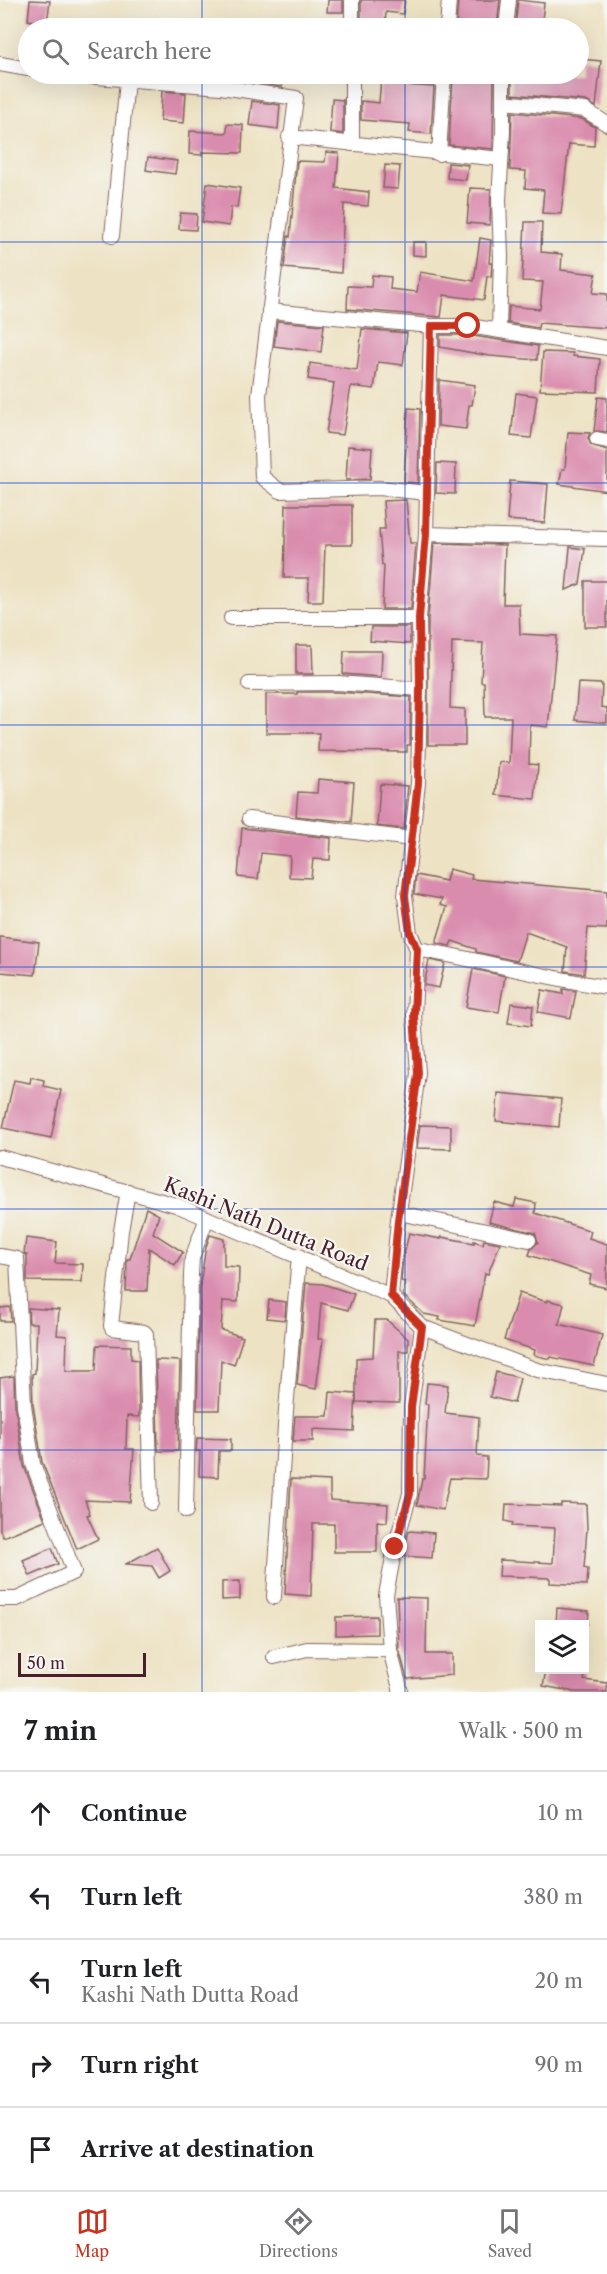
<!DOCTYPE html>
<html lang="en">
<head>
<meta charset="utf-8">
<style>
  body { margin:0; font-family:"Libre Caslon Text",serif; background:#f2f2f2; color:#202124 }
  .controls { position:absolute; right:18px; bottom:18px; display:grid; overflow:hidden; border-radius:0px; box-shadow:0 6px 24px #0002 }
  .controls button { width:54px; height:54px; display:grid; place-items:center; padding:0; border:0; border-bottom:2px solid #e0e0e0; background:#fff; color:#202124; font:30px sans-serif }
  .scale { position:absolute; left:18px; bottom:15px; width:128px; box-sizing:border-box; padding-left:6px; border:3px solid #4a1f2b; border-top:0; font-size:16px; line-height:21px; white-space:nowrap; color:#4a1f2b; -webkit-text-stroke:4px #f6f6f2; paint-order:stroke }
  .stop { position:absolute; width:18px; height:18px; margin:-14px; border:4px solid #c8321e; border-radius:50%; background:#fff }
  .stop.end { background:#c8321e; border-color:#fff; box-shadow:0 2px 6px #0008 }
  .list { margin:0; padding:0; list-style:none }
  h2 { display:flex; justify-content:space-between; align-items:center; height:78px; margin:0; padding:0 24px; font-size:26px }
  h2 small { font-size:20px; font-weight:400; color:#757577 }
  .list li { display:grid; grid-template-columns:39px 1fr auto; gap:18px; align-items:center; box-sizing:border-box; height:84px; padding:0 24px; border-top:2px solid #e0e0e0 }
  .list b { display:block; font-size:22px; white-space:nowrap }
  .list p { margin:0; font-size:20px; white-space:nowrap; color:#757577 }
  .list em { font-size:20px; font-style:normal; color:#757577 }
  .icon { flex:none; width:33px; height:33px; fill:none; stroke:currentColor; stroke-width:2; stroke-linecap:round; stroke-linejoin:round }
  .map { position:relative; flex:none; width:607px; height:1692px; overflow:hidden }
  .search { position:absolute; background:#fff; box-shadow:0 6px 24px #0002; left:18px; right:18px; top:18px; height:66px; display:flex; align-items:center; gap:15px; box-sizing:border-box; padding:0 21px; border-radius:33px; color:#757577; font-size:22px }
  .sheet { height:498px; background:#fff }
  nav { display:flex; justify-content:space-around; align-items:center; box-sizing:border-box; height:84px; border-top:2px solid #e0e0e0; background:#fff; font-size:16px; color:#757577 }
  nav a { display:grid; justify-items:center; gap:3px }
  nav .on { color:#c8321e }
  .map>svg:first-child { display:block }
  .building { fill:#da8cae }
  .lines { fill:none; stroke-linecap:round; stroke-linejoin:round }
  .minor-casing { stroke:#836360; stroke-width:16 }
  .minor { stroke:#fff; stroke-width:14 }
  .route { stroke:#c8321e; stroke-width:8 }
  .grid { fill:none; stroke:#1d4ed8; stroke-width:1.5; stroke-opacity:0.55 }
  .labels { text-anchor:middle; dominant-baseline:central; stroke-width:4.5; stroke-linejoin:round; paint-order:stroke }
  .street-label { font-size:20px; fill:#4a1f2b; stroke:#f6f6f2 }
</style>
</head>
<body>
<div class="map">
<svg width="607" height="1692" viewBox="0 0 607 1692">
  <rect width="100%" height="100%" fill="#f6f6f2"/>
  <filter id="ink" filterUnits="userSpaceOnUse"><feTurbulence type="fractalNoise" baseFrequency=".0167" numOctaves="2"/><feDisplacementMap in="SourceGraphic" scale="12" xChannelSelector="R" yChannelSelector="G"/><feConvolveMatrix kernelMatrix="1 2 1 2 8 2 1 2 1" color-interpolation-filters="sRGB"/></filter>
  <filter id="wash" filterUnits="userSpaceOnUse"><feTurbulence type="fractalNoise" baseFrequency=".008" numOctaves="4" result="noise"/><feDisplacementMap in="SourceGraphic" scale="24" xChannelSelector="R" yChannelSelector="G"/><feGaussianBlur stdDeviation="1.35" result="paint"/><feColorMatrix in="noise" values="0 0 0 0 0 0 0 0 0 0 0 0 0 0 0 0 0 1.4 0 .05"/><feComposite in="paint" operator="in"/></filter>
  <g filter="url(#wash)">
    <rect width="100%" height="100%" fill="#ede2c3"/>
    <g id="blocks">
      <g class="building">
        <polygon points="30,0 50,1 47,23 28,20"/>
        <polygon points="328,0 343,0 343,12 327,12"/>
        <polygon points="361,0 405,0 403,14 386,12 385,25 361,24"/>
        <polygon points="458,0 500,0 497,28 456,28"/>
        <polygon points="518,0 544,3 541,28 515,28"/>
        <polygon points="579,59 601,61 596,107 586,101 512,94 512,74 579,74"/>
        <polygon points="222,74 284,74 282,87 221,78"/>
        <polygon points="453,74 494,74 493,149 449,145"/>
        <polygon points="381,77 406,80 405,85 434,87 431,134 409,132 410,124 361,120 361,101 379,103"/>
        <polygon points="162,91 186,93 184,123 160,121"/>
        <polygon points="332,99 343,100 343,134 330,132"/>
        <polygon points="252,101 280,105 278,129 249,125"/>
        <polygon points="512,112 582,119 595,127 594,146 569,144 561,214 542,213 544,190 525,188 526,171 510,170"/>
        <polygon points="227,124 243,125 242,153 202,152 202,155 189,154 190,131 227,133"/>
        <polygon points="326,152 339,153 336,188 369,192 368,206 344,204 341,273 284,268 288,236 290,237 297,161 325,162"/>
        <polygon points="148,157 177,161 175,174 146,170"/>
        <polygon points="448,163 468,165 466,180 447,178"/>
        <polygon points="385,165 400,166 398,189 383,188"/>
        <polygon points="207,183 240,188 237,208 231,207 229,226 202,222"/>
        <polygon points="470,188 491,189 490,225 467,223"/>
        <polygon points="180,213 197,214 196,230 179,229"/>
        <polygon points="525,222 542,222 541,252 562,254 561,270 596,274 593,293 607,294 607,328 539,323 538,328 508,323 509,306 540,309 543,282 522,281"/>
        <polygon points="480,238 491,240 489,263 492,263 491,277 487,276 484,300 444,295 441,317 347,309 348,286 371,287 372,275 391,277 390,289 417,292 420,272 474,281"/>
        <polygon points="413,242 426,242 426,256 413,255"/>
        <polygon points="277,321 324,325 321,352 274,346"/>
        <polygon points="362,329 407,333 403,365 378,362 374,389 351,386 343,435 326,433 334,383 308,379 310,363 357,370"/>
        <polygon points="440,335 467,335 538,346 537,360 490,356 440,347"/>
        <polygon points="543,352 573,353 573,356 600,359 598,392 540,390"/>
        <polygon points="439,380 475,385 472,405 469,405 466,429 438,426"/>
        <polygon points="516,393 537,396 531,438 511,436"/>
        <polygon points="598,397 607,398 607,432 594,431"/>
        <polygon points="408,408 420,409 418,483 404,482"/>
        <polygon points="568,432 590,433 588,438 591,445 607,450 607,491 559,484 562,469 565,469"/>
        <polygon points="348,446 372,448 370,479 346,480"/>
        <polygon points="437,463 456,464 455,494 436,493"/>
        <polygon points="510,481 548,484 545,523 507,520"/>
        <polygon points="406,500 410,543 416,543 411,609 382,609 384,565 382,565 379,529 385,529 383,501"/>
        <polygon points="286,505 352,505 352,545 325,545 323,601 308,601 309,578 284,578"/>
        <polygon points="434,543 505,545 503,604 519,604 520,634 557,636 548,727 530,725 529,764 538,765 535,799 496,795 499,762 509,763 511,717 485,717 484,682 481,682 483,643 452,642 450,708 465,709 465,745 428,745 428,618"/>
        <polygon points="570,547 585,549 580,584 566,590"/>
        <rect x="585" y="581" width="22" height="46"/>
        <polygon points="371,627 410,627 410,644 370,641"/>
        <polygon points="296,645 312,645 313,674 296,674"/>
        <polygon points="344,651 382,651 381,677 343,674"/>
        <polygon points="578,683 602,684 601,707 607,708 607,723 575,720"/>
        <polygon points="297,692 337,692 411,697 410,745 407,745 407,752 318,751 319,733 266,733 266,694 297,694"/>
        <polygon points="318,779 354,782 351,822 296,816 298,792 317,793"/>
        <polygon points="380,784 408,786 404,829 377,826"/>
        <polygon points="242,828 331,838 330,860 313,859 311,878 289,877 290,856 261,853 258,879 238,877"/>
        <polygon points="449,869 472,875 471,879 607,891 607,929 588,928 584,974 565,971 567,947 526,932 517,961 476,952 476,949 452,941 450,946 436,943 447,907 440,905 442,899 414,894 416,875 446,881"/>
        <polygon points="0,937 39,942 35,975 0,972"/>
        <polygon points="429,960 445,963 439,988 424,985"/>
        <polygon points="473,969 505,976 499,1012 466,1007"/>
        <polygon points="563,989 576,991 571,1018 538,1012 542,990 563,994"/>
        <polygon points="511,1003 533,1006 531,1026 508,1023"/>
        <polygon points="31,1077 44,1080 43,1086 61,1090 51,1138 3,1128 14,1080 30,1083"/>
        <polygon points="498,1093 561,1099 559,1127 496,1121"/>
        <polygon points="420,1125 451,1126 451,1149 417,1148"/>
        <polygon points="516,1199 536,1203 535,1213 591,1231 589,1238 607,1244 607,1288 589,1284 591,1275 529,1255 531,1249 538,1242 535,1233 489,1222 494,1202 514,1207"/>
        <polygon points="146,1208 159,1215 153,1233 183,1252 175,1265 149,1248 147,1291 126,1291 127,1259 130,1259"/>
        <polygon points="409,1233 441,1239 441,1237 474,1243 474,1241 483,1244 484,1240 500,1243 488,1274 485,1273 475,1326 439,1320 440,1317 424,1314 403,1295 405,1282 401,1281 403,1259"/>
        <polygon points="210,1235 224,1239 224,1266 239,1267 238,1302 223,1301 221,1330 243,1337 234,1365 221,1360 219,1410 197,1410 200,1284 206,1247"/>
        <polygon points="26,1238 57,1242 55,1263 83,1264 82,1282 27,1281 27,1255 24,1254"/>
        <polygon points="306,1283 323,1284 354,1294 348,1310 321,1303 318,1339 323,1339 316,1389 297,1385"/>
        <polygon points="519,1293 547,1302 547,1300 564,1304 559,1324 602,1335 594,1366 551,1357 550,1359 534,1355 535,1350 504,1340"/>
        <polygon points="269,1300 286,1302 285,1320 267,1318"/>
        <polygon points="10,1307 11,1321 0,1321 0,1308"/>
        <polygon points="28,1308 59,1310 57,1335 67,1336 66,1371 96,1371 97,1345 131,1346 131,1359 138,1360 139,1417 127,1416 126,1449 134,1449 130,1502 85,1500 90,1514 87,1515 98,1539 77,1549 42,1462 33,1404 32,1374 35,1373 37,1323 29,1323"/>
        <polygon points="375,1320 387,1320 408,1339 408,1351 399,1351 399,1403 356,1402 356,1358 373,1357"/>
        <polygon points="156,1360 180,1361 178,1451 158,1451"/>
        <polygon points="496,1372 520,1378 514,1403 490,1397"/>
        <polygon points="14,1376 15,1406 24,1466 45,1520 3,1537 0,1530 0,1378"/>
        <polygon points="427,1383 448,1385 445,1413 479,1417 477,1456 487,1457 486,1479 450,1478 443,1510 417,1505 422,1479 424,1479 428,1404 425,1404"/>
        <polygon points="330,1392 356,1394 354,1431 313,1429 313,1441 293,1441 295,1416 328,1416"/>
        <polygon points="197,1438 231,1439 231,1451 219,1451 218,1477 199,1476 200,1451 196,1451"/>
        <polygon points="291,1479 330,1481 330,1500 388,1504 387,1522 377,1521 377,1552 334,1552 334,1524 313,1524 311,1596 285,1594"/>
        <polygon points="561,1503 586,1504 587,1528 584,1568 588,1569 587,1585 550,1583 550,1578 499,1576 500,1560 553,1563 555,1528 512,1526 513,1523 505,1521 506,1504 561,1506"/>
        <polygon points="409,1531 434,1533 432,1558 403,1556"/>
        <polygon points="157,1547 170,1571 159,1578 152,1566 126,1564"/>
        <polygon points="52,1548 58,1564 30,1576 23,1560"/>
        <polygon points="240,1581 240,1599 222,1600 222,1582"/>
        <polygon points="397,1597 427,1598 426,1654 452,1654 452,1675 407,1679 399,1649"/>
        <polygon points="557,1608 589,1611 588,1624 556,1624"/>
        <polygon points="377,1616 377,1634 336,1635 336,1617"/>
        <polygon points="546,1670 586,1670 584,1680 607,1683 607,1692 575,1692 543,1686"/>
      </g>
    </g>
  </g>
  <g filter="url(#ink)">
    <use href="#blocks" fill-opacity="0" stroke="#836360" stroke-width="1.5"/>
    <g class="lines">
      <defs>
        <g id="minor">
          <polyline points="352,0 352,28"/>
          <polyline points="447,28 449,0"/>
          <polyline points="506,28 509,0"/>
          <polyline points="0,64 28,69"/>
          <polyline points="59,74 221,87 296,98 259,395 262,477 280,491 379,488 427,493 426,534 419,618 420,689 418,783 405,896 410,933 417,949 414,1015 418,1073 398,1220 391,1296"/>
          <polyline points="352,74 352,144"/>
          <polyline points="503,102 585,110 607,124"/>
          <polyline points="289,137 501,159"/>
          <polyline points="439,154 444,74"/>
          <polyline points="112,236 127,81"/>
          <polyline points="269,311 431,326 469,326 607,348"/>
          <polyline points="499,330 501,257 499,199 503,132 503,74"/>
          <polyline points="597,439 607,441"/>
          <polyline points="427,493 431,326"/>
          <polyline points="426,534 607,539"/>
          <polyline points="231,618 419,618"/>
          <polyline points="249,684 337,683 420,689"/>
          <polyline points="249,819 412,839"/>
          <path d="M 417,949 C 481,960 543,978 607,987"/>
          <polyline points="0,1157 176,1205 391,1296 422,1327 537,1370 607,1384"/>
          <polyline points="128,1191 121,1231 111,1326 112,1328 144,1332 146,1334 151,1503"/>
          <polyline points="399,1213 529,1240"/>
          <polyline points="0,1256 17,1259 24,1405 33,1464 74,1572 17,1599 0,1599"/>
          <polyline points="186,1511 191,1275 192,1258 207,1218"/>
          <polyline points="274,1597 286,1410 299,1256"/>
          <polyline points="274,1657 307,1649 390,1650"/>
          <polyline points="401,1692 390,1650 386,1595 395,1547 410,1494 411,1407 422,1327"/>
        </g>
      </defs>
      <use href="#minor" class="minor-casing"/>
      <use href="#minor" class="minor"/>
    </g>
  </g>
  <g class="lines" filter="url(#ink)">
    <polyline class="route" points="395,1547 410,1494 411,1407 422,1327 391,1296 398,1220 418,1073 414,1015 417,949 410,933 405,896 418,783 420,689 419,618 426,534 431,326 468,326"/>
  </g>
  <path class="grid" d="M 202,0 L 202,28M 405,0 L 405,28M 202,74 L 202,1692M 405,74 L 405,1692M 0,242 L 607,242M 0,483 L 607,483M 0,725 L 607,725M 0,967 L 607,967M 0,1209 L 607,1209M 0,1450 L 607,1450"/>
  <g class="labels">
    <g class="street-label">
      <text transform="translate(266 1224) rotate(22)">Kashi Nath Dutta Road</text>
    </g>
  </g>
</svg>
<div class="controls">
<button><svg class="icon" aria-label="layers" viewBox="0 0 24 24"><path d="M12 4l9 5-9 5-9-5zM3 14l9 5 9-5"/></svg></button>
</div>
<div class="scale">50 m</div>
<div class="stop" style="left:468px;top:326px"></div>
<div class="stop end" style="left:395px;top:1547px"></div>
<div class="search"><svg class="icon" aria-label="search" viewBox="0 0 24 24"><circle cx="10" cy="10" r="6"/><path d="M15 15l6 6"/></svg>Search here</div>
</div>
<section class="sheet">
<h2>7 min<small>Walk · 500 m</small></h2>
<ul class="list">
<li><svg class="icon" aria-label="ahead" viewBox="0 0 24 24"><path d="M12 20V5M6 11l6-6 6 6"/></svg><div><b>Continue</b></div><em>10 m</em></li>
<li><svg class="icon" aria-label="left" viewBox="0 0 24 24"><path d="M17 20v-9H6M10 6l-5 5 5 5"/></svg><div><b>Turn left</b></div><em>380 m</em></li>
<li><svg class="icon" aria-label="left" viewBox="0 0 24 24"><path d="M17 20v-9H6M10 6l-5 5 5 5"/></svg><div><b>Turn left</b><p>Kashi Nath Dutta Road</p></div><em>20 m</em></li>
<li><svg class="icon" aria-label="right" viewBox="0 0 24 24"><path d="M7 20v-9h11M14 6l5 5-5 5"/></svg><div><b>Turn right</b></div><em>90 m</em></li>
<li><svg class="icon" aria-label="arrive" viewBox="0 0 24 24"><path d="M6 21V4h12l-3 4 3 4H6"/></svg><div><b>Arrive at destination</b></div></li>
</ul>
</section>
<nav>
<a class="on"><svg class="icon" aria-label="map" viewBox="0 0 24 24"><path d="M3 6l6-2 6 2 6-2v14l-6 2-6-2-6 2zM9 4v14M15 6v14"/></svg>Map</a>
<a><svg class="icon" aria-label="directions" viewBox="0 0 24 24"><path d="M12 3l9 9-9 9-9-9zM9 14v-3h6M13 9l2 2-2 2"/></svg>Directions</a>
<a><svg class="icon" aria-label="saved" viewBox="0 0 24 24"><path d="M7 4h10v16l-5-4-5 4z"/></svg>Saved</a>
</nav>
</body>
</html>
